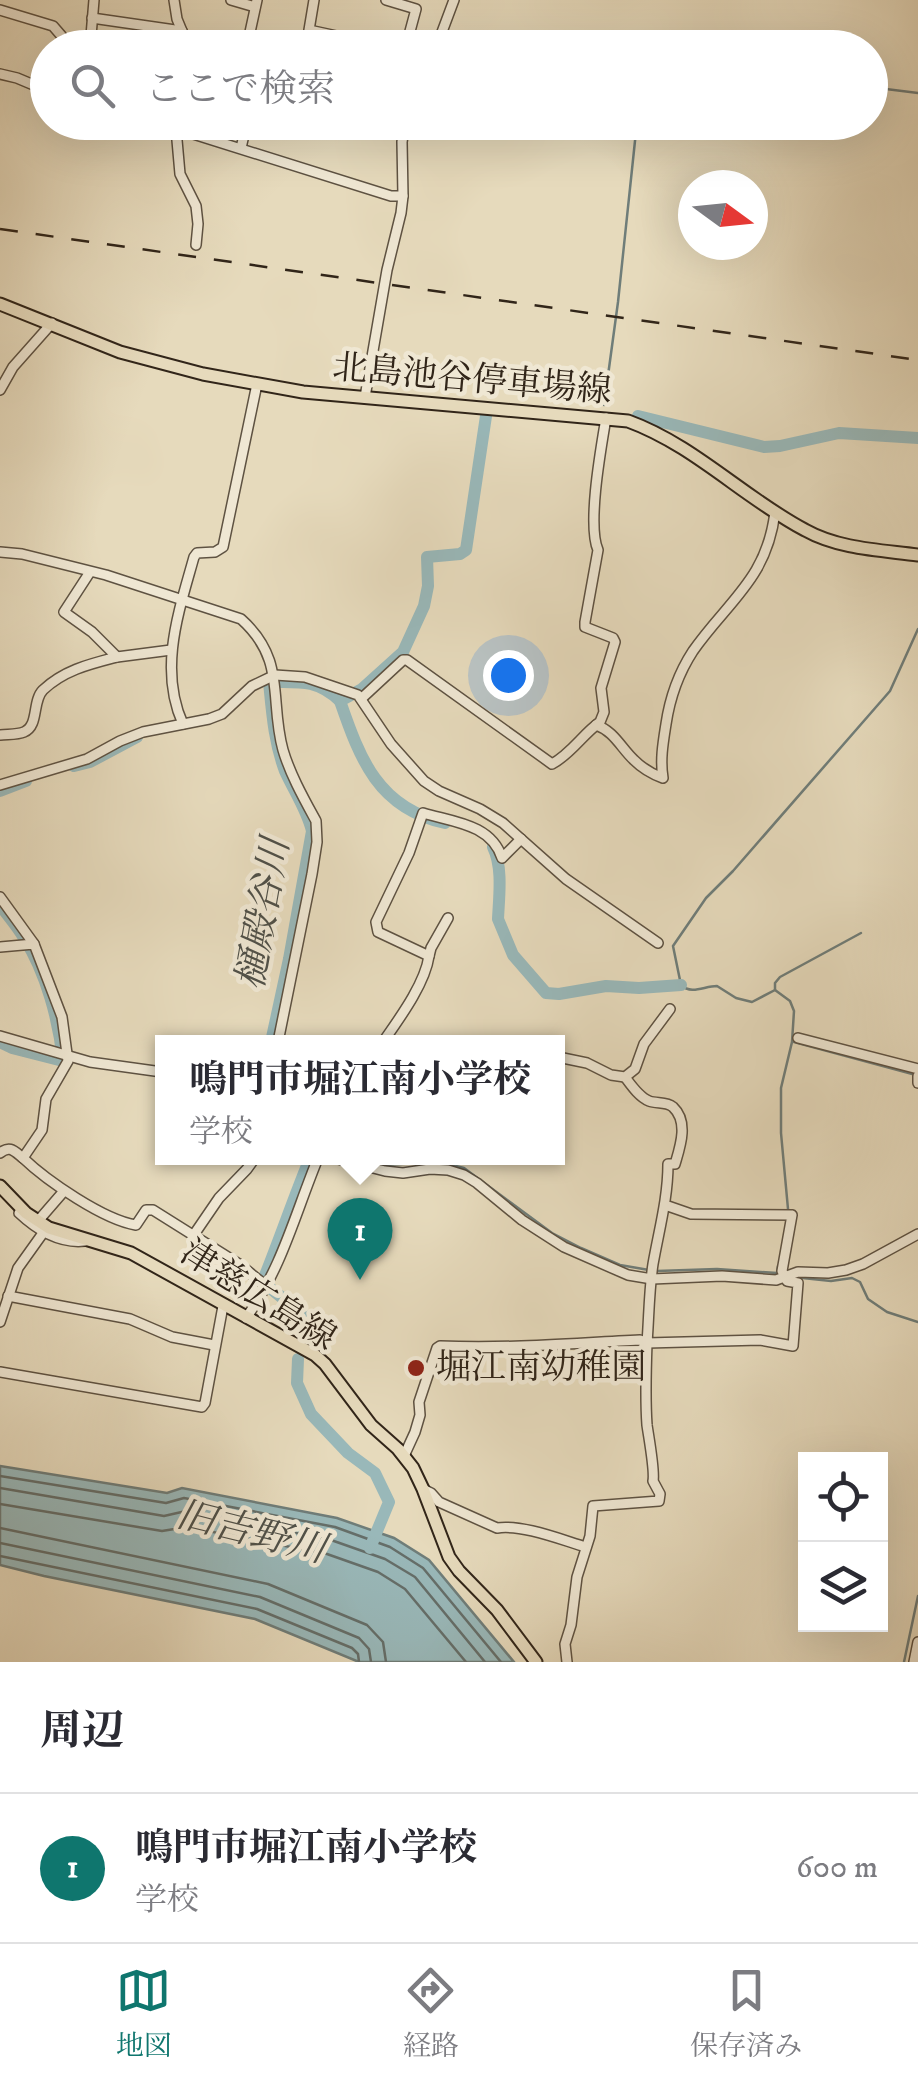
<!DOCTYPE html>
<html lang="ja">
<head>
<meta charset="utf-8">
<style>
  body { margin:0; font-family:"IM FELL DW Pica","Noto Serif JP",serif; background:#f7f7f7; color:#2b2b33 }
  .controls { position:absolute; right:30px; bottom:30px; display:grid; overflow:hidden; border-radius:0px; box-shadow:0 10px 40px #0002 }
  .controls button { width:90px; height:90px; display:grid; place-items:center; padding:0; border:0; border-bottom:2px solid #e1e1e2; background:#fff; color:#2b2b33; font:50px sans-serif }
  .compass { position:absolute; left:678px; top:170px; width:90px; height:90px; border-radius:50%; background:#fff; box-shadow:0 10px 40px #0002; rotate:105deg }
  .you { position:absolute; left:508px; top:675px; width:35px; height:35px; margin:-25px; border:8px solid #fff; border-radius:50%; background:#1a73e8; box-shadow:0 0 0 15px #1a73e833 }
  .badge { display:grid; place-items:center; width:65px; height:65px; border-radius:50%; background:#0f766e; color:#fff; font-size:32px; font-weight:700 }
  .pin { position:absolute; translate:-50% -82px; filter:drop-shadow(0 2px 5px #0008) }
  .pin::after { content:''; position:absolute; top:52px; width:35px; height:30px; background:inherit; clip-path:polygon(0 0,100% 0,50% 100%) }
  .popup { position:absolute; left:155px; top:1035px; width:410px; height:130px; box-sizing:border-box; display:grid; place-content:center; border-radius:0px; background:#fff; filter:drop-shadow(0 2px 8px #0005); font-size:32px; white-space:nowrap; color:#7c7c81 }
  .popup b { font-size:38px; color:#2b2b33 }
  .popup::after { content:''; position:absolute; left:50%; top:100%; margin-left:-20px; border:20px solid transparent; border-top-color:#fff }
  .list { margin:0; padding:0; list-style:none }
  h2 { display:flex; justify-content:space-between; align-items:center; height:130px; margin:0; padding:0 40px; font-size:42px }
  h2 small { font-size:32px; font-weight:400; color:#7c7c81 }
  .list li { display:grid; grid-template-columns:65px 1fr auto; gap:30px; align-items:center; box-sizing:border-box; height:150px; padding:0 40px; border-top:2px solid #e1e1e2 }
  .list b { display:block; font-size:38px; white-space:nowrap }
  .list p { margin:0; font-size:32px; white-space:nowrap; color:#7c7c81 }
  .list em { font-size:32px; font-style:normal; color:#7c7c81 }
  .icon { flex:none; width:55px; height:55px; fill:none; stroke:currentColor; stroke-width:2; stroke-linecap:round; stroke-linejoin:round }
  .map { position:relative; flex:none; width:918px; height:1662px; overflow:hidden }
  .search { position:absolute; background:#fff; box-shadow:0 10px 40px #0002; left:30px; right:30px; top:30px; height:110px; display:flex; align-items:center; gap:25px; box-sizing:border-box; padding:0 35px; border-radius:55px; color:#7c7c81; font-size:38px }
  .sheet { height:280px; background:#fff }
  nav { display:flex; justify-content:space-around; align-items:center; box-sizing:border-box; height:140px; border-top:2px solid #e1e1e2; background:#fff; font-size:28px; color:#7c7c81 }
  nav a { display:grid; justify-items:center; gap:5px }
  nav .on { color:#0f766e }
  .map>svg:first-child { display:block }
  .water { fill:#99b8b9; stroke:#6f7d79; stroke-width:2.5 }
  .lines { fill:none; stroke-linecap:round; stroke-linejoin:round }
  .shore { stroke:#656e69; stroke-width:2.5 }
  .stream { stroke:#6f7d79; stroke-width:2.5 }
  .river { stroke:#99b8b9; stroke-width:12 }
  .minor-casing { stroke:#5e5242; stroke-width:12 }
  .major-casing { stroke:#312519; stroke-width:15 }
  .minor { stroke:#efe7d3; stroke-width:9 }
  .major { stroke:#e6dabc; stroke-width:11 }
  .rail { stroke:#312519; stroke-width:2.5; stroke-dasharray:18 18; stroke-linecap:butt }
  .poi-dot { fill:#8f2418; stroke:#efe7d3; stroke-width:4 }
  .labels { text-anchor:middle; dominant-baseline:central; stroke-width:9; stroke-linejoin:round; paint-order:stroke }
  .street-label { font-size:35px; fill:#312519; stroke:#efe7d3 }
  .poi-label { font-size:35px; fill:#312519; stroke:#efe7d3; text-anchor:start }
  .water-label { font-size:38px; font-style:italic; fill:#505149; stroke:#efe7d3 }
</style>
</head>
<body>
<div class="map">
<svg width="918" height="1662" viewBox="0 0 918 1662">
  <rect width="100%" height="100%" fill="#e6dabc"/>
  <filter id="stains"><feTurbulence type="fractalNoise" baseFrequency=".002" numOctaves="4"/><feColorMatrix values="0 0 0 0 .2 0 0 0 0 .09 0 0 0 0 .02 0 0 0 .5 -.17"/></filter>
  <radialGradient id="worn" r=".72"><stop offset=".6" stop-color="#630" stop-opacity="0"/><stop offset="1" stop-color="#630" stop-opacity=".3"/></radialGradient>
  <polygon class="water" points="0,1466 167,1493 182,1488 337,1518 394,1538 429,1560 514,1662 359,1662 255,1619 44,1576 0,1565"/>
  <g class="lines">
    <g class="shore">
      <polyline points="0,1476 166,1503 184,1498 335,1527 390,1547 423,1568 501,1662"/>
      <polyline points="0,1488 164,1516 186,1511 331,1540 385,1559 415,1577 485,1662"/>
      <polyline points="0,1504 162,1531 187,1527 327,1554 378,1572 405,1589 466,1662"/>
      <polyline points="0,1528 268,1584 367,1625 383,1642 386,1662"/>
      <polyline points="0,1543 260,1597 359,1638 369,1649 371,1662"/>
      <polyline points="0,1556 257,1609 352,1648 358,1654 359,1662"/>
    </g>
    <g class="stream">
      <polyline points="870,87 918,93"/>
      <polyline points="604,405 618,302 637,122"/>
      <polyline points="775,990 775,983 780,977 861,933"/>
      <polyline points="794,1042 916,1075"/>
      <polyline points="356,1158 382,1165 439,1162 464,1168 552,1233 581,1248 620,1265 649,1270"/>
      <path d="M 788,1209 L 781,1133 L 781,1088 L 792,1042 L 794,1011 L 790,1001 L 775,990 L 752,1002 L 736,998 L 717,986 C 704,986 692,995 681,985 L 673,946 L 706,898 L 733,871 L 890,691 L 918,629"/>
      <polyline points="657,1271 717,1269 777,1273 778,1266"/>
      <polyline points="793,1277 831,1281 852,1278 860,1282 868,1299 887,1312 918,1322"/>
      <polyline points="904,1662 918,1596"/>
    </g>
    <g class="river">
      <polyline points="638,416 764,447 780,446 839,433 918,438"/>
      <polyline points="74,766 90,762 137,737"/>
      <polyline points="0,791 26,781"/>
      <path d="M 445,823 C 378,808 360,759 340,701 L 362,689 L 403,652 L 424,606 L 428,586 L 427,557 L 460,554 L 466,550 L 486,416"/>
      <path d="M 493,847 C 503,867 499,897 498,919 L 513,955 L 546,993 L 559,994 L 606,986 L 639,988 L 681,985"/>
      <path d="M 0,905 C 8,916 17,926 24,938 C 46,972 59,1021 63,1061 L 12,1048 L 0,1042"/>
      <path d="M 271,1042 L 289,959 L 312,831 C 307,810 294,791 285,771 C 274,742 272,712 269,682 C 299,682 317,679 340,701"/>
      <path d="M 306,1332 L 309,1319 L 270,1288 L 264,1278 C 280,1238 294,1197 310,1158"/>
      <polyline points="298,1359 297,1383 311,1414 348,1453 375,1473 389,1502 370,1548"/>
    </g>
    <defs>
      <g id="minor">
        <polyline points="174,0 177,19 189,48"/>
        <polyline points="231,0 255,7"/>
        <polyline points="314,0 309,30 369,43 377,48"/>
        <polyline points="386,0 416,9 409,35 438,44"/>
        <polyline points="0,10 53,26 72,48"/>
        <polyline points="92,18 182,31"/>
        <polyline points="185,37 247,46 257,0"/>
        <polyline points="90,48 94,0"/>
        <polyline points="436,48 454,0"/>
        <polyline points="0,74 17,78 48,91"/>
        <polyline points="155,122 391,196 403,196"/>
        <polyline points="178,122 176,129 180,174 196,206 198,224 196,245"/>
        <polyline points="241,148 247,122"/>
        <polyline points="0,390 13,367 52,323"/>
        <polyline points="365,397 387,270 401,213 403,196 402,142 405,122"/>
        <path d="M 0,552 L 22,554 L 106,575 L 241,619 C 287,660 269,700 283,750 C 290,774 304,799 316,821 L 317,842 L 312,874 L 278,1042"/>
        <polyline points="117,657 171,650"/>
        <path d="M 362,698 L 403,660 L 407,660 L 552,764 C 571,754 583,734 600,722 L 604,712 L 601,688 L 615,642 L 613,638 L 585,627 L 585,622 L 598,550 C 587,525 601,448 606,418"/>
        <path d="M 183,724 C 158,669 179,611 194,557 L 197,553 L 215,552 L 223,547 L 257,384"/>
        <path d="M 596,725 C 614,731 621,748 634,760 C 643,769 652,774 663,778 C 660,760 663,743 666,724 C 670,697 678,674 693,651 C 728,601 767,579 775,512"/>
        <path d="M 0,735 C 7,734 17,735 24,732 C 39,726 32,701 43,690 C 64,670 90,664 117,657 L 92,632 L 64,612 L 90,572"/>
        <polyline points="0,785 87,759 120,741 143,732 209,719 222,714 252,686 275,675 305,677 358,695 391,744 424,781 439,791 480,809 503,823 566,879 658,943"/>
        <polyline points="0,897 34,944"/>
        <path d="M 448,918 L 431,948 L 429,956 L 378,932 L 376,922 L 409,853 L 423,813 C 453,822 491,824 502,858 L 521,839"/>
        <path d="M 0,947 L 34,944 L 62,1017 L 68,1061 L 46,1099 L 42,1130 L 23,1158 C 14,1151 10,1145 0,1153"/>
        <polyline points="0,1036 90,1062 162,1072"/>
        <polyline points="798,1038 918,1069"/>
        <path d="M 383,1042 C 399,1019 425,984 429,956"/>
        <polyline points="558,1057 587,1063 611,1075 625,1077 635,1069 644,1044 670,1009"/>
        <polyline points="918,1076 918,1083"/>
        <path d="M 625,1077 C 631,1085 639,1097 649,1101 C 657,1104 666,1101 673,1107 C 689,1122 680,1147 675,1164 L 668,1164 C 668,1198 659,1230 653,1264 C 649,1290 649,1317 647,1343 L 760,1340 L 793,1346 L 798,1283 L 787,1281 L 782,1271 L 792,1215 L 691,1214 L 665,1205"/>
        <path d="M 23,1158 C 47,1181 104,1220 136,1225 L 146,1210 L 153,1210 L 239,1264 L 266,1286"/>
        <polyline points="334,1158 385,1171 403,1173 430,1169 448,1170 464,1175 477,1183 522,1220 564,1247 628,1275 652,1279 722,1276 776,1280 798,1272 828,1273 846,1270 863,1264 918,1234"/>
        <path d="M 19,1213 C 37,1230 59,1244 85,1241"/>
        <polyline points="38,1221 64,1191"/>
        <polyline points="193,1236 219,1198 247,1169 255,1158"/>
        <polyline points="8,1296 130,1319 172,1337 214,1345"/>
        <path d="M 246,1318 C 282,1268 295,1214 318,1158"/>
        <polyline points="0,1322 18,1268 43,1233"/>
        <polyline points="0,1372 202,1407 205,1403 223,1306"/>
        <path d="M 404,1456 L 415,1432 L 420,1415 L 419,1402 L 437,1348 L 440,1346 C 507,1349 573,1343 640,1340 L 647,1343 C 646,1370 645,1398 647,1425 C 649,1439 655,1471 653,1481 L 660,1494 L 659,1501 L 593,1506 L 590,1536 L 577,1577 L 571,1625 L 565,1644 L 567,1662"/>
        <path d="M 423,1489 L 431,1493 L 439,1502 L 497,1528 C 522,1524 562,1540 586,1547"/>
        <polyline points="914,1662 918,1642"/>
      </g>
      <g id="major">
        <path d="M 0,304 L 120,352 L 203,374 L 303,392 L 628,421 C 694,445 744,498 805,530 C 839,549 880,550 918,555"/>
        <polyline points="0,1186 26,1213 49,1228 131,1253 315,1355 325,1364 371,1425 398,1449 413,1468 423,1489 449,1557 459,1571 497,1610 536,1662"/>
      </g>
    </defs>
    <use href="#minor" class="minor-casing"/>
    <use href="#major" class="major-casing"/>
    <use href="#minor" class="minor"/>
    <use href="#major" class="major"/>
    <polyline class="rail" points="0,229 918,360"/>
  </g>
  <circle class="poi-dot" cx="416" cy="1368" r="10"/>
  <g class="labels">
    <g class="street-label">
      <text transform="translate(472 380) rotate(5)">北島池谷停車場線</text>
      <text transform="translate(258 1296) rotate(32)">津慈広島線</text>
    </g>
    <g class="poi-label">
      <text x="436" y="1368">堀江南幼稚園</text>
    </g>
    <g class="water-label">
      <text transform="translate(264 914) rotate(-80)">樋殿谷川</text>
      <text transform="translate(251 1533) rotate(14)">旧吉野川</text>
    </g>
  </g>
  <rect width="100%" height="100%" filter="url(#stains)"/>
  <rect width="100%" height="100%" fill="url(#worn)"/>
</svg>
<div class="controls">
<button><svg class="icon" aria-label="locate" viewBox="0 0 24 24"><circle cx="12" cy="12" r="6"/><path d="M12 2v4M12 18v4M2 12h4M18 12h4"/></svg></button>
<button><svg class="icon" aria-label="layers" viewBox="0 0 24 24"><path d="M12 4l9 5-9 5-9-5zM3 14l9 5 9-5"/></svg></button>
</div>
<svg class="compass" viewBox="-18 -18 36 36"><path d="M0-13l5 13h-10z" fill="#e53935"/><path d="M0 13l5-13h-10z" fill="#7c7c81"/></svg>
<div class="you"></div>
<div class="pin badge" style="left:360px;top:1280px">1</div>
<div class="popup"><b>鳴門市堀江南小学校</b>学校</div>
<div class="search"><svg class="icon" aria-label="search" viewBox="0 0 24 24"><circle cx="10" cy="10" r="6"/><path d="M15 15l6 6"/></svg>ここで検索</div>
</div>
<section class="sheet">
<h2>周辺<small></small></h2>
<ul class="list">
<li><span class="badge">1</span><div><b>鳴門市堀江南小学校</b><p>学校</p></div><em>600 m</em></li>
</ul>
</section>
<nav>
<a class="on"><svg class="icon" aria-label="map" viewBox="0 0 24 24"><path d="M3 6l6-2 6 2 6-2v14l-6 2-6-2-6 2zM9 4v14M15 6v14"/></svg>地図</a>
<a><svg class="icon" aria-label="directions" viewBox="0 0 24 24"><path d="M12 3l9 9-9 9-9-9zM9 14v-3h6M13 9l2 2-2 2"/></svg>経路</a>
<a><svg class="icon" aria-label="saved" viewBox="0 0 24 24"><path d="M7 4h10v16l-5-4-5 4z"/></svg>保存済み</a>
</nav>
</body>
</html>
